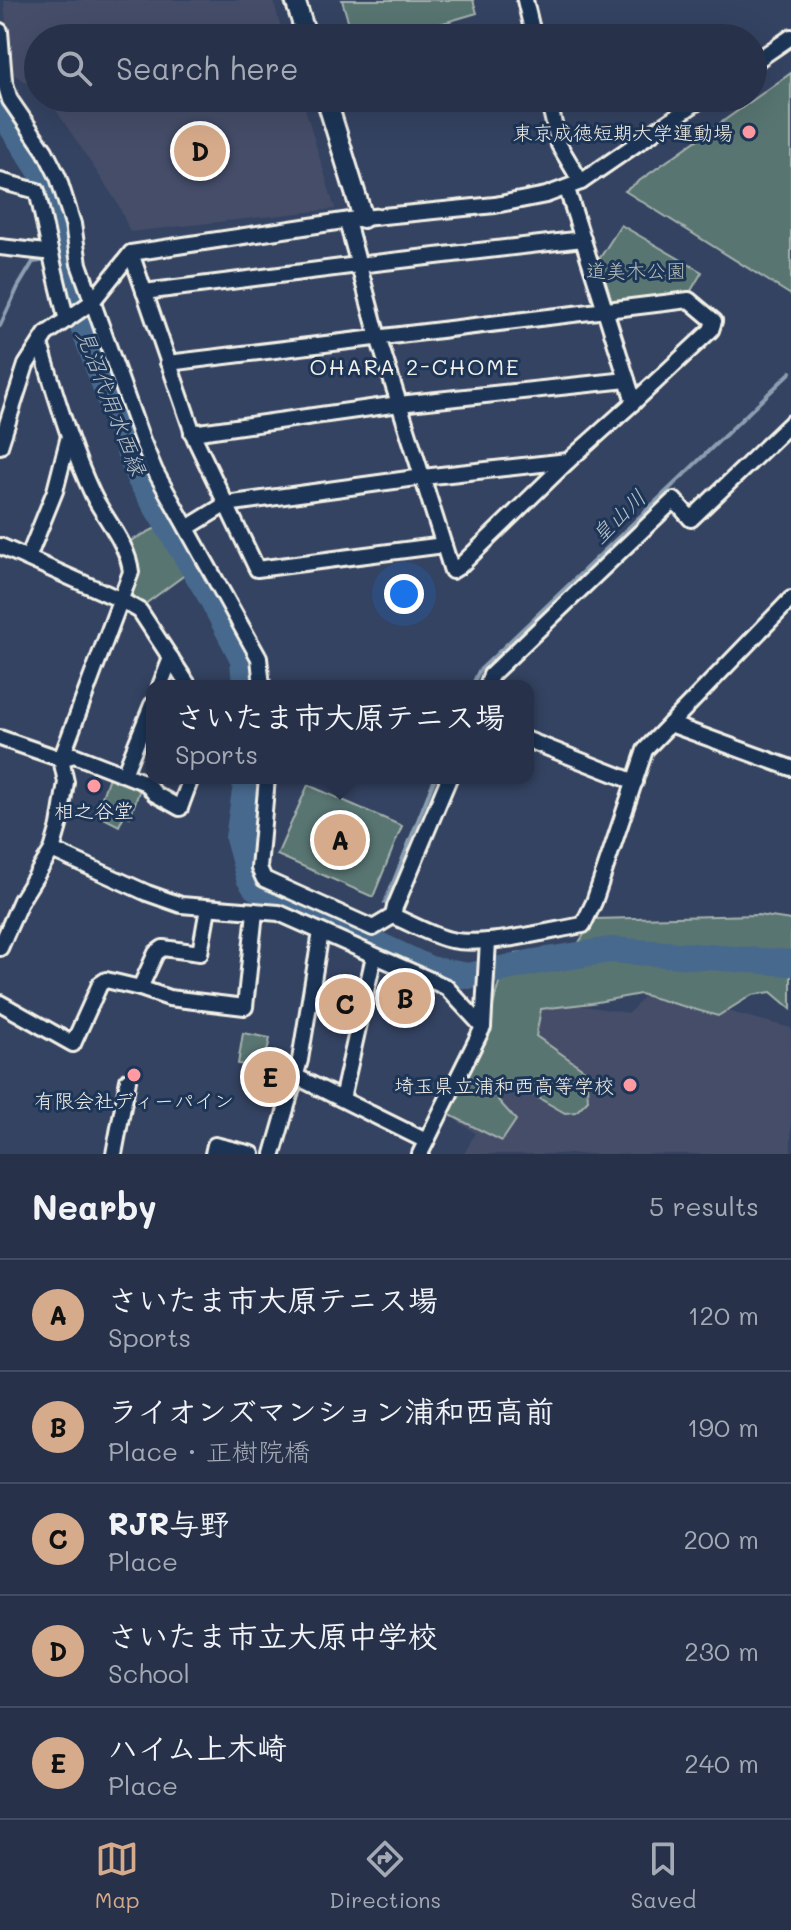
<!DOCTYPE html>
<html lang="en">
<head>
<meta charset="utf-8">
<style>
  body { margin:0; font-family:Mali,"Klee One",sans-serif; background:#2f3a51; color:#f1f3f6 }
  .you { position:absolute; left:404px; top:594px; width:28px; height:28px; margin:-20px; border:6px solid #fff; border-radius:50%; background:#1a73e8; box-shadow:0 0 0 12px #1a73e833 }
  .badge { display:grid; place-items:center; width:52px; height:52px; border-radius:50%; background:#d6ab8b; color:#111; font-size:26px; font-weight:700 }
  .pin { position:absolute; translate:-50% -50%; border:4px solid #fff; box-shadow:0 2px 8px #0006 }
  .popup { position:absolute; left:146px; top:680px; width:388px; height:104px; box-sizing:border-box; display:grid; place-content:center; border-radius:16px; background:#27324a; filter:drop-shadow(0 2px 6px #0005); font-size:26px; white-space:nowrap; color:#a4aab5 }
  .popup b { font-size:30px; color:#f1f3f6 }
  .popup::after { content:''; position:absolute; left:50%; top:100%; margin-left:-16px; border:16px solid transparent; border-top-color:#27324a }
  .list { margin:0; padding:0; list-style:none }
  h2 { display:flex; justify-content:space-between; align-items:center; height:104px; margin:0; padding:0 32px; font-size:34px }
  h2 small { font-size:26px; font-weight:400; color:#a4aab5 }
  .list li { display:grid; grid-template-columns:52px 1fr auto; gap:24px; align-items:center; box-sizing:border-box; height:112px; padding:0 32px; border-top:2px solid #434d62 }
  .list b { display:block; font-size:30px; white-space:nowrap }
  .list p { margin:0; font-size:26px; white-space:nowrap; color:#a4aab5 }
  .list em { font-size:26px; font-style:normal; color:#a4aab5 }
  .icon { flex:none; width:44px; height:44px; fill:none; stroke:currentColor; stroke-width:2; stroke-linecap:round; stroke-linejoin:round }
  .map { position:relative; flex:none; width:791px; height:1154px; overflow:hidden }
  .search { position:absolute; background:#27324a; box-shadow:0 8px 32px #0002; left:24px; right:24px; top:24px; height:88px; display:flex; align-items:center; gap:20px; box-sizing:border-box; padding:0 28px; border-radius:44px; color:#a4aab5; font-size:30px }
  .sheet { height:664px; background:#27324a }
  nav { display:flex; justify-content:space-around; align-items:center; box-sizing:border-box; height:112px; border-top:2px solid #434d62; background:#27324a; font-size:22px; color:#a4aab5 }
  nav a { display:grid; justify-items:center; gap:4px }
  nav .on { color:#d6ab8b }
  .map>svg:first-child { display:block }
  .built { fill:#444d69 }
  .green { fill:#587472; stroke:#a6b2ad; stroke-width:2 }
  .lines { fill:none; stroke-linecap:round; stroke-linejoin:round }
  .stream { stroke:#8c9fb1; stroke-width:4 }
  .river { stroke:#46698d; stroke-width:26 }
  .minor-casing { stroke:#f4f1e8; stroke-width:20 }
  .tertiary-casing { stroke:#f4f1e8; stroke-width:24 }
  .minor { stroke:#1d3557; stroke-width:14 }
  .tertiary { stroke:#1d3557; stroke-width:18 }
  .poi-dot { fill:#ff9aa2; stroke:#1d3557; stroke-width:3 }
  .labels { text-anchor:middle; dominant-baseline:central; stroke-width:6; stroke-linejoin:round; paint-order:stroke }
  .poi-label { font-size:20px; fill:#f4f1e8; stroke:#1d3557; text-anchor:end }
  .park-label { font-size:20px; fill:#b6bfb9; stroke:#1d3557 }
  .neighbourhood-label { font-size:22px; letter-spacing:2px; fill:#f4f1e8; stroke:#1d3557 }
  .water-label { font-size:22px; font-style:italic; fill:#b7c1c8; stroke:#1d3557 }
</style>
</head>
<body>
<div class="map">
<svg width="791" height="1154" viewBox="0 0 791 1154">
  <rect width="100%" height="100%" fill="#344362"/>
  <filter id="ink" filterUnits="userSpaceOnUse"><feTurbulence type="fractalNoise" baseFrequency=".0125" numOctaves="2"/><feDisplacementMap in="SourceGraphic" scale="16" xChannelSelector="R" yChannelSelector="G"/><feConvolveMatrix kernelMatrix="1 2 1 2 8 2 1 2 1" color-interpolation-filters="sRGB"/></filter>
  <g filter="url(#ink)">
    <g class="built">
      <polygon points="4,0 273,0 284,38 38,38 38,90 10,72"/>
      <polygon points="48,98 302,98 335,209 130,232 118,204"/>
      <polygon points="649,990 791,1028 791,1154 464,1154 475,1133 453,1118 487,1051 501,993 629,1013"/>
    </g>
    <g class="green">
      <polygon points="342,0 473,0 477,13 392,38 353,38"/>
      <polygon points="791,73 791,295 625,191"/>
      <polygon points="621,225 702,272 689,294 612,304 598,261"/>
      <path d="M 156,528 L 186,574 L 145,604 L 133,599 C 131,589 137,583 138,573 C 139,562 133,552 128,542 Z"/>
      <polygon points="110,774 139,785 140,789 130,817 124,815 119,826 96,814"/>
      <polygon points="308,785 402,826 373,897 277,855"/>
      <polygon points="758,915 791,920 791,1009 771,992 752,995 718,1016 640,994 592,1003 541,1009 536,1036 586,1071 588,1100 576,1112 565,1113 507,1080 498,1100 516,1120 502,1141 448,1114 483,1045 504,963 515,953 576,947 594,919"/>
      <polygon points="243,1033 270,1038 266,1057 292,1063 290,1072 238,1064"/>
    </g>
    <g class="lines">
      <g class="stream">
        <polyline points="0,326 18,287 33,262 62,258"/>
        <polyline points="472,686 479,671 791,372"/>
        <polyline points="385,903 435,778"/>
      </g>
      <g class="river">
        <polyline points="0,109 42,173 53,205 61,255 71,294 139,478 211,597 243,659 245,686"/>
        <polyline points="247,778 238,838 249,878 255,887 430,969 468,976 534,962 610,950 791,963"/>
      </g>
      <defs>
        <g id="minor">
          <polyline points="525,0 534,38"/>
          <polyline points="0,31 4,80 10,100 45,151 58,177 73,224 79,264 142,440 155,471 259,658 262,686"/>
          <polyline points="753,63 791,37"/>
          <polyline points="548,98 559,145 581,182"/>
          <path d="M 0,181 L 37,191 C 47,234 55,277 67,320"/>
          <polyline points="347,221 378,337 452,571 460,566 568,461 634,402 567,189"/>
          <polyline points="0,247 45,252 49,247"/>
          <polyline points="131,253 195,439 257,569 444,545"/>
          <polyline points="144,292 358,265 583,239"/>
          <path d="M 40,344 C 56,395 70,446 93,495 C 105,519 128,544 131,572 L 61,759 L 74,755 L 146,783 L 155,794 L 180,808 L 191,778"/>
          <polyline points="168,363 689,300 714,321 711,330 634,402"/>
          <polyline points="192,433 399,404 627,380"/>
          <polyline points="0,446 26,365 46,334 92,302 131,253 363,218 495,205 546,195 581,182 703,98"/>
          <polyline points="187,528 226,504 423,477 568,461"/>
          <polyline points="0,546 121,600 140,611 189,686"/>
          <polyline points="28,558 55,491 69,436"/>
          <polyline points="160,686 171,658"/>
          <polyline points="487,686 491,675 674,500 691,519 791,423"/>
          <polyline points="670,724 791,768"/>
          <polyline points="0,738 61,759 66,782 59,826 52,850 21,900 0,948"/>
          <polyline points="528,740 635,782"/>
          <polyline points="124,774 152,705"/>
          <polyline points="267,778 259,868 264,879 373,928 393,916"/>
          <path d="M 449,778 L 395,907 L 393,916 C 410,923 434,937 451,940 C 486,947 547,931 583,925 L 594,902 L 645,750 L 791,599"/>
          <polyline points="52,850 147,893 181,905 279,913 446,987 483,1027"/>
          <polyline points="140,988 156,953 163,948 200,953 208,908"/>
          <polyline points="0,1003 73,1044 100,984 106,980 140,988 169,998 245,1007 255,912"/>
          <polyline points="295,1076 426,1141"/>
          <polyline points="342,1099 374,956"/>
          <polyline points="114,1154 128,1080"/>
          <polyline points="213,1154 215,1145 252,1154"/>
          <polyline points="273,1154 300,1060 321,932"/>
          <polyline points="420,1154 483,1027 488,941"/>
        </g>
        <g id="tertiary">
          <polyline points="295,0 307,38"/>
          <polyline points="326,98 363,218"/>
        </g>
      </defs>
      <use href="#minor" class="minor-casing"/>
      <use href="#tertiary" class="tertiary-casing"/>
      <use href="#minor" class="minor"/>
      <use href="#tertiary" class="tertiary"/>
    </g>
  </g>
  <g class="poi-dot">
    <circle cx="749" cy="132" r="8"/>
    <circle cx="94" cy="786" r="8"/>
    <circle cx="134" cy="1075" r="8"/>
    <circle cx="630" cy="1085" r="8"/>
  </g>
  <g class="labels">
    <g class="poi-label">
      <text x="733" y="132">東京成徳短期大学運動場</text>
      <text x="94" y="810" text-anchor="middle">相之谷堂</text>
      <text x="614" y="1085">埼玉県立浦和西高等学校</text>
      <text x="134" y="1100" text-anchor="middle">有限会社ディーパイン</text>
    </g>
    <g class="park-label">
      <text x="636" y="270">道美木公園</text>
    </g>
    <g class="neighbourhood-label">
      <text x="415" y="366">OHARA 2-CHOME</text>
    </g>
    <g class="water-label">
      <text transform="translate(112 402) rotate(69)">見沼代用水西縁</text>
      <text transform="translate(618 516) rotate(-44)">皇山川</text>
    </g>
  </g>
</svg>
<div class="you"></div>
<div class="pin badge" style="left:340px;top:840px">A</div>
<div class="popup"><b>さいたま市大原テニス場</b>Sports</div>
<div class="pin badge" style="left:405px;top:998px">B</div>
<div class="pin badge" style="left:345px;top:1004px">C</div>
<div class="pin badge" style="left:200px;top:151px">D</div>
<div class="pin badge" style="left:270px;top:1077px">E</div>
<div class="search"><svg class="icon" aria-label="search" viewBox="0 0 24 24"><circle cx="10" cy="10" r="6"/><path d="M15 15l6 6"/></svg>Search here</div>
</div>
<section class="sheet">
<h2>Nearby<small>5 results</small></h2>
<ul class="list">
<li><span class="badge">A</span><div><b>さいたま市大原テニス場</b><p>Sports</p></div><em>120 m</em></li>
<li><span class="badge">B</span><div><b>ライオンズマンション浦和西高前</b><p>Place · 正樹院橋</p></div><em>190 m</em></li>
<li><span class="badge">C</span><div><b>RJR与野</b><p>Place</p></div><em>200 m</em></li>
<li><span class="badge">D</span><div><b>さいたま市立大原中学校</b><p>School</p></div><em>230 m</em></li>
<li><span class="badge">E</span><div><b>ハイム上木崎</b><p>Place</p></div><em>240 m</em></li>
</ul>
</section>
<nav>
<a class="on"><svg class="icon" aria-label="map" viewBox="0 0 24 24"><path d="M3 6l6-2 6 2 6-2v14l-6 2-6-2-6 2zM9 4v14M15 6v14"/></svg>Map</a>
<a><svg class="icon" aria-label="directions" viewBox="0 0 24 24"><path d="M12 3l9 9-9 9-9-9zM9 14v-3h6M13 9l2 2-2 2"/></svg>Directions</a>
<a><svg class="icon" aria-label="saved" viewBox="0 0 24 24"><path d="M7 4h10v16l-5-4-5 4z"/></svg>Saved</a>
</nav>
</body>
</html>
